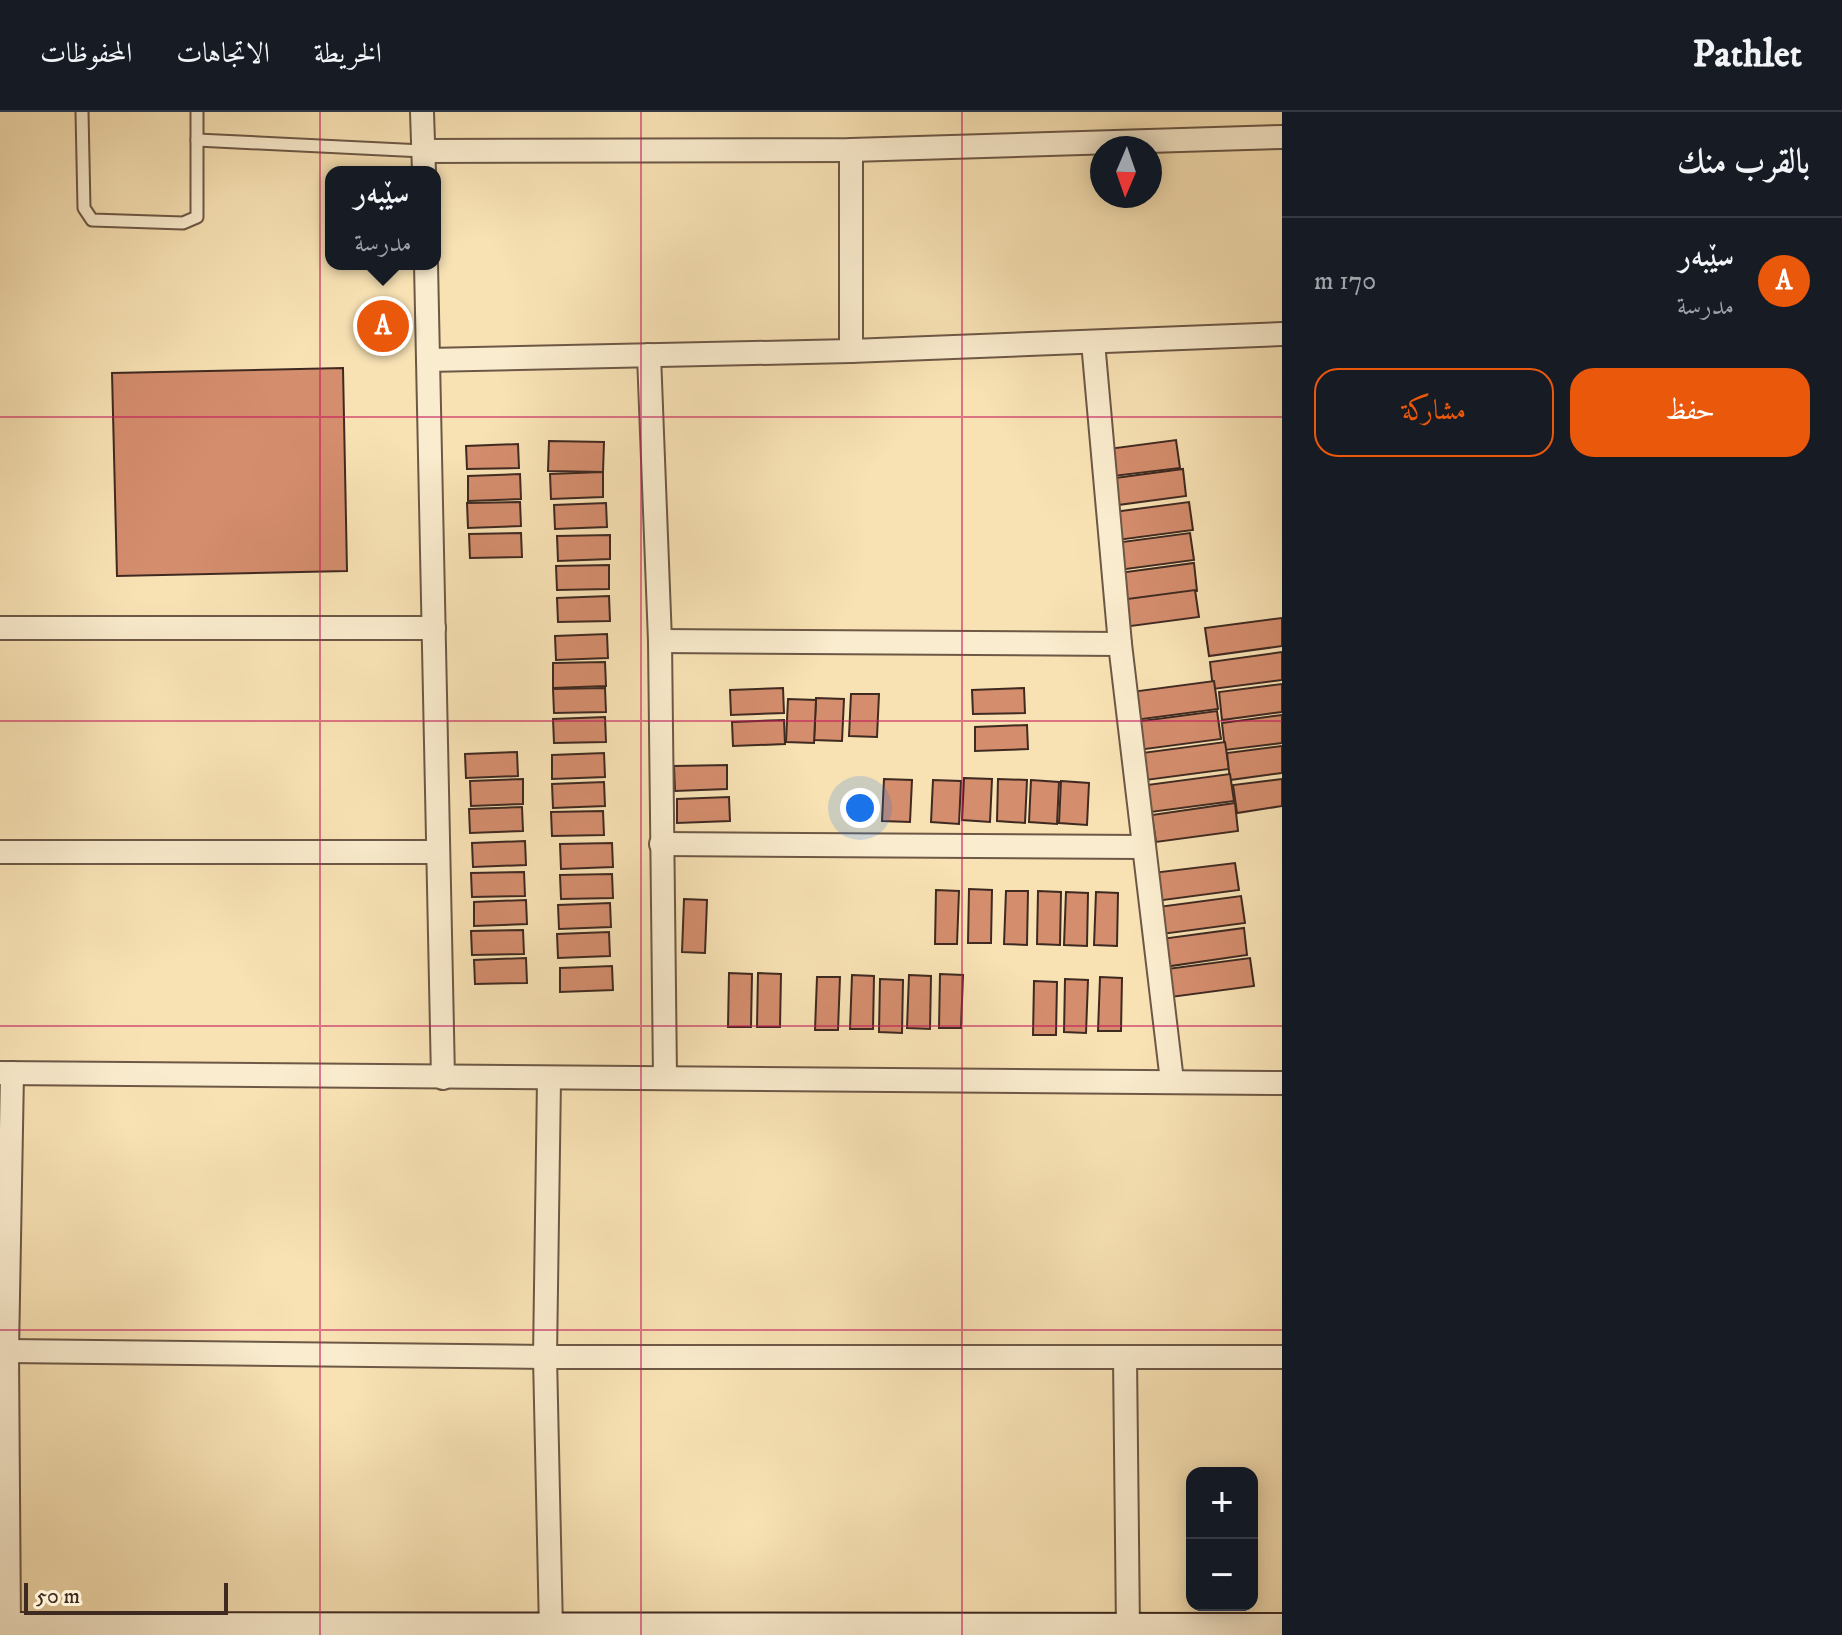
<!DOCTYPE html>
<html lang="ar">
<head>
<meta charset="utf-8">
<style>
  body { margin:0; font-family:"IM FELL DW Pica",Amiri,serif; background:#20242c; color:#f1f3f6; direction:rtl }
  .controls { position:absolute; right:24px; bottom:24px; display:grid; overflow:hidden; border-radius:16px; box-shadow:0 4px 20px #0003 }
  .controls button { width:72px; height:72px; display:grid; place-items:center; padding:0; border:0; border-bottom:2px solid #363941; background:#171b24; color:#f1f3f6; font:40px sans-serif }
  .compass { position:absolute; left:1090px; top:24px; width:72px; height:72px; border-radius:50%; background:#171b24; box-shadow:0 4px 20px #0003; rotate:182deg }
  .scale { position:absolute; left:24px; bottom:20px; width:204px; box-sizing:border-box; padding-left:8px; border:4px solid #3f2a21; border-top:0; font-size:22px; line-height:28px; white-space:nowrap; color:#3f2a21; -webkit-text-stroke:6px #faecce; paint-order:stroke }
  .you { position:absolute; left:860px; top:696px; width:28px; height:28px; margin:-20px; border:6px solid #fff; border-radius:50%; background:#1a73e8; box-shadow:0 0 0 12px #1a73e833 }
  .badge { display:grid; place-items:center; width:52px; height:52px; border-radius:50%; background:#ea580c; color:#fff; font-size:26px; font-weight:700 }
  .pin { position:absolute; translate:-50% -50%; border:4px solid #fff; box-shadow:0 2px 8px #0006 }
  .popup { position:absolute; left:325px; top:54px; width:116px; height:104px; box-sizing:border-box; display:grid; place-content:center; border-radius:16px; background:#171b24; filter:drop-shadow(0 2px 6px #0005); font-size:26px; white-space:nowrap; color:#9ea1a6 }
  .popup b { font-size:30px; color:#f1f3f6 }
  .popup::after { content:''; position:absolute; left:50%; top:100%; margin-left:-16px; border:16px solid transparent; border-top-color:#171b24 }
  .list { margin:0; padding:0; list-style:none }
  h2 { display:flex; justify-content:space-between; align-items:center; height:104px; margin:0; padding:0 32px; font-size:34px }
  h2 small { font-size:26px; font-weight:400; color:#9ea1a6 }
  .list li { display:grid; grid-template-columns:52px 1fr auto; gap:24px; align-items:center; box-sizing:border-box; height:128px; padding:0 32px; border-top:2px solid #363941 }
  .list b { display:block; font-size:30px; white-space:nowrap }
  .list p { margin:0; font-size:26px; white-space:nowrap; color:#9ea1a6 }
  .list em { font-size:26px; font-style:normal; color:#9ea1a6 }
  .actions { display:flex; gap:16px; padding:24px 32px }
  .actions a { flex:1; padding:18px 0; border:2px solid #ea580c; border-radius:24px; text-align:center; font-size:28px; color:#ea580c }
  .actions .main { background:#ea580c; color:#fff }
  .map { position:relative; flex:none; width:1282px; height:1523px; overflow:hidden; direction:ltr }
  header { display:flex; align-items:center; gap:48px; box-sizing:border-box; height:112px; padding:0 40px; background:#171b24; border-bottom:2px solid #363941 }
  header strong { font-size:38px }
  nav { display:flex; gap:44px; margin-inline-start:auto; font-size:28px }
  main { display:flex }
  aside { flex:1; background:#171b24 }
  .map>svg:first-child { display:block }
  .building { fill:#d48d6d; stroke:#3f2a21; stroke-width:2 }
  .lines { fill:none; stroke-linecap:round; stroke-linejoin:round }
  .lane-casing { stroke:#6d5846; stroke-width:15 }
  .street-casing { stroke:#6d5846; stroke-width:26 }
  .secondary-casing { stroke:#3f2a21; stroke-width:36 }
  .lane { stroke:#faecce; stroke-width:11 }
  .street { stroke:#faecce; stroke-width:22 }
  .secondary { stroke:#faecce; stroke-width:32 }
  .grid { fill:none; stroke:#c2185b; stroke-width:2; stroke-opacity:0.55 }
</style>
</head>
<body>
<header>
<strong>Pathlet</strong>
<nav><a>الخريطة</a><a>الاتجاهات</a><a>المحفوظات</a></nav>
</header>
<main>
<aside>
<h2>بالقرب منك<small></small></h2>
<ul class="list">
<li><span class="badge">A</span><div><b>سێبەر</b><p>مدرسة</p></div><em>170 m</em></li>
</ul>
<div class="actions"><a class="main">حفظ</a><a>مشاركة</a></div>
</aside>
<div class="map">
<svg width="1282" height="1523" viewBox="0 0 1282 1523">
  <rect width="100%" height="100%" fill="#f8e2b4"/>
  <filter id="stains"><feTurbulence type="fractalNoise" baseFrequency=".0025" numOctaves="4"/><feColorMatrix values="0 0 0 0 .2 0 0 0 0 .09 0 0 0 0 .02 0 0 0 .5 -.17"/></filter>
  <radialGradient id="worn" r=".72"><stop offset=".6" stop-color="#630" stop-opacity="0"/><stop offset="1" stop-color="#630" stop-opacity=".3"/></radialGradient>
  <g class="building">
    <polygon points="343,256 347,459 117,464 112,261"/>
    <polygon points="1176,328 1180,356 1097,366 1093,339"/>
    <polygon points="549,329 604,330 603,360 548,359"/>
    <polygon points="518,332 519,356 467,357 466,334"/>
    <polygon points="1183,357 1186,384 1103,395 1100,368"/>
    <polygon points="603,360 603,385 551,387 550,362"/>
    <polygon points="520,362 521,387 468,389 468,364"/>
    <polygon points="520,390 521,414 468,416 467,391"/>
    <polygon points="1189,390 1193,418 1110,429 1106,401"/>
    <polygon points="606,391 607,415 555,417 554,393"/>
    <polygon points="521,421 522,445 470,446 469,422"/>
    <polygon points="1190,421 1194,448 1111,459 1107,432"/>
    <polygon points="610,423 610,447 558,449 557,424"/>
    <polygon points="1194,451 1197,479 1114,490 1111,462"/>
    <polygon points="609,453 609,477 557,478 556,454"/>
    <polygon points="1195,478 1199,505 1116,516 1112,489"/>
    <polygon points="609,484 610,509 558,510 557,486"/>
    <polygon points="1282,506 1282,534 1209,544 1205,516"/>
    <polygon points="607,522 608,546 556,548 555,524"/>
    <polygon points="1282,540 1282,568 1213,577 1210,550"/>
    <polygon points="605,550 606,574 553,576 553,551"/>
    <polygon points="1214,569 1218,597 1135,608 1131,580"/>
    <polygon points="1282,572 1282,600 1222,608 1219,580"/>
    <polygon points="605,576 606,600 554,601 553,577"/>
    <polygon points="783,576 784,601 731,603 730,578"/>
    <polygon points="1024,576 1025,601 973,602 972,578"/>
    <polygon points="851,582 879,582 877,625 849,624"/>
    <polygon points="816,586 844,587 842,629 814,628"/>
    <polygon points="788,587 816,588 814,631 786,630"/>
    <polygon points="1217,599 1221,627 1138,638 1134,610"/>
    <polygon points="1282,603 1282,631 1225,638 1222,611"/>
    <polygon points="605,605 606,630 554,631 553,607"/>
    <polygon points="784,608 785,632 733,634 732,610"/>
    <polygon points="1027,613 1028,637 975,639 975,615"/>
    <polygon points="1225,630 1229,657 1146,668 1142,641"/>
    <polygon points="1282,634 1282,661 1230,668 1227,641"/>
    <polygon points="517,640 518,664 466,666 465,642"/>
    <polygon points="604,641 605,665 552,667 552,643"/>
    <polygon points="727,653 727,677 675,679 674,654"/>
    <polygon points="1230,662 1234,689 1151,700 1147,673"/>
    <polygon points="964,666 992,667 990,710 962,708"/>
    <polygon points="523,667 523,692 471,694 470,669"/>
    <polygon points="884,667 912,668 910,710 882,709"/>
    <polygon points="998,667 1027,668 1025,711 997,709"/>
    <polygon points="1282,667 1282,694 1237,701 1233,673"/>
    <polygon points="933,668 961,669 959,712 931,710"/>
    <polygon points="1031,668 1059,670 1057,712 1029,710"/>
    <polygon points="1061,669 1089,671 1087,713 1059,711"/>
    <polygon points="604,670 605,694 553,696 552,672"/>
    <polygon points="729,685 730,709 677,711 677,687"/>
    <polygon points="1235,691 1238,719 1156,730 1152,703"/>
    <polygon points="522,695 523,719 470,721 469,697"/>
    <polygon points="603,699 604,723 552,724 551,700"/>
    <polygon points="525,729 526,753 473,755 472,731"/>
    <polygon points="612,731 613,755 561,757 560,732"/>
    <polygon points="1235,751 1239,778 1156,789 1152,761"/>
    <polygon points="524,760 525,784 472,785 471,761"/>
    <polygon points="612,762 613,786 561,787 560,763"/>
    <polygon points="969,777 992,778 991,831 968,831"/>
    <polygon points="936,778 959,779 957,832 935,832"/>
    <polygon points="1006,779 1028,779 1027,833 1004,832"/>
    <polygon points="1038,779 1061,780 1060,833 1037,832"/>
    <polygon points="1066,780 1088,781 1087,834 1064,833"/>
    <polygon points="1096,780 1118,781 1117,834 1094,833"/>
    <polygon points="1241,784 1245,811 1162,822 1158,795"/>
    <polygon points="684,787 707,788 705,841 682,840"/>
    <polygon points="526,788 527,812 474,814 474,790"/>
    <polygon points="610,791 611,815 559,817 558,793"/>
    <polygon points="1244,816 1247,843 1164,855 1161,827"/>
    <polygon points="523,818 524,842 472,843 471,819"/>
    <polygon points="609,820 610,844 558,846 557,822"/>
    <polygon points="526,846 527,871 475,872 474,848"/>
    <polygon points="1250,846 1254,874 1171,885 1167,857"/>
    <polygon points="612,854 613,878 560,880 560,856"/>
    <polygon points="729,861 752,862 751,915 728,915"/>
    <polygon points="758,861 781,862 780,915 757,915"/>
    <polygon points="940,862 963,863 961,916 939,916"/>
    <polygon points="852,863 874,864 873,917 850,917"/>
    <polygon points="909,863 931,864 930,917 907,916"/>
    <polygon points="817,865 840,865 838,918 815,918"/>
    <polygon points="1100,865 1122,866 1121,919 1098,919"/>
    <polygon points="880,867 903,868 902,921 879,920"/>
    <polygon points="1065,867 1088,868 1086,921 1064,920"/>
    <polygon points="1034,869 1057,870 1056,923 1033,923"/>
  </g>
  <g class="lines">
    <defs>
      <g id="lane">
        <polyline points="82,0 84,96 92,108 183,111 197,105 197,0"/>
        <polyline points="197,28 423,39"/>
      </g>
      <g id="street">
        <polyline points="422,0 424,60"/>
        <polyline points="851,38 851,239"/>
        <polyline points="423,39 851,38 1282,25"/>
        <polyline points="426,152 443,966"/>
        <polyline points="1093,230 1120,532 1172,969"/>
        <polyline points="649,243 660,529 665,965"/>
        <polyline points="428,248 851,239 1282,222"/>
        <polyline points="0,516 434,516"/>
        <polyline points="660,529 1120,532"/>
        <polyline points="661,732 1143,735"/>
        <polyline points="0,740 438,740"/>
        <polyline points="0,961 1282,971"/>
        <polyline points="549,967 545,1245 551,1518"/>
        <polyline points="7,1239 545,1245 1282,1245"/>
        <polyline points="1125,1245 1128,1518"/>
        <polyline points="9,1517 7,1239 12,961"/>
      </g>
      <polyline id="secondary" points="0,1517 1282,1518"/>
    </defs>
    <use href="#lane" class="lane-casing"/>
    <use href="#street" class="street-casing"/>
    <use href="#secondary" class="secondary-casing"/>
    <use href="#lane" class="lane"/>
    <use href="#street" class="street"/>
    <use href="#secondary" class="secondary"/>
  </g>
  <path class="grid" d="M 320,0 L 320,1523M 641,0 L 641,1523M 962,0 L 962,1523M 0,305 L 1282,305M 0,609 L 1282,609M 0,914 L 1282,914M 0,1218 L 1282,1218"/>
  <rect width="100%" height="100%" filter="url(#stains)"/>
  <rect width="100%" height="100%" fill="url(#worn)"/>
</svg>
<div class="controls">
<button>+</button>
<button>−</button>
</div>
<svg class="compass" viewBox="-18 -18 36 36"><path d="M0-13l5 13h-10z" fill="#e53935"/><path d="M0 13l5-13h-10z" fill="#9ea1a6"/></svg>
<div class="scale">50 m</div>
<div class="you"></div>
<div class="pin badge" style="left:383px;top:214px">A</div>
<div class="popup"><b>سێبەر</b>مدرسة</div>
</div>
</main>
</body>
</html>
